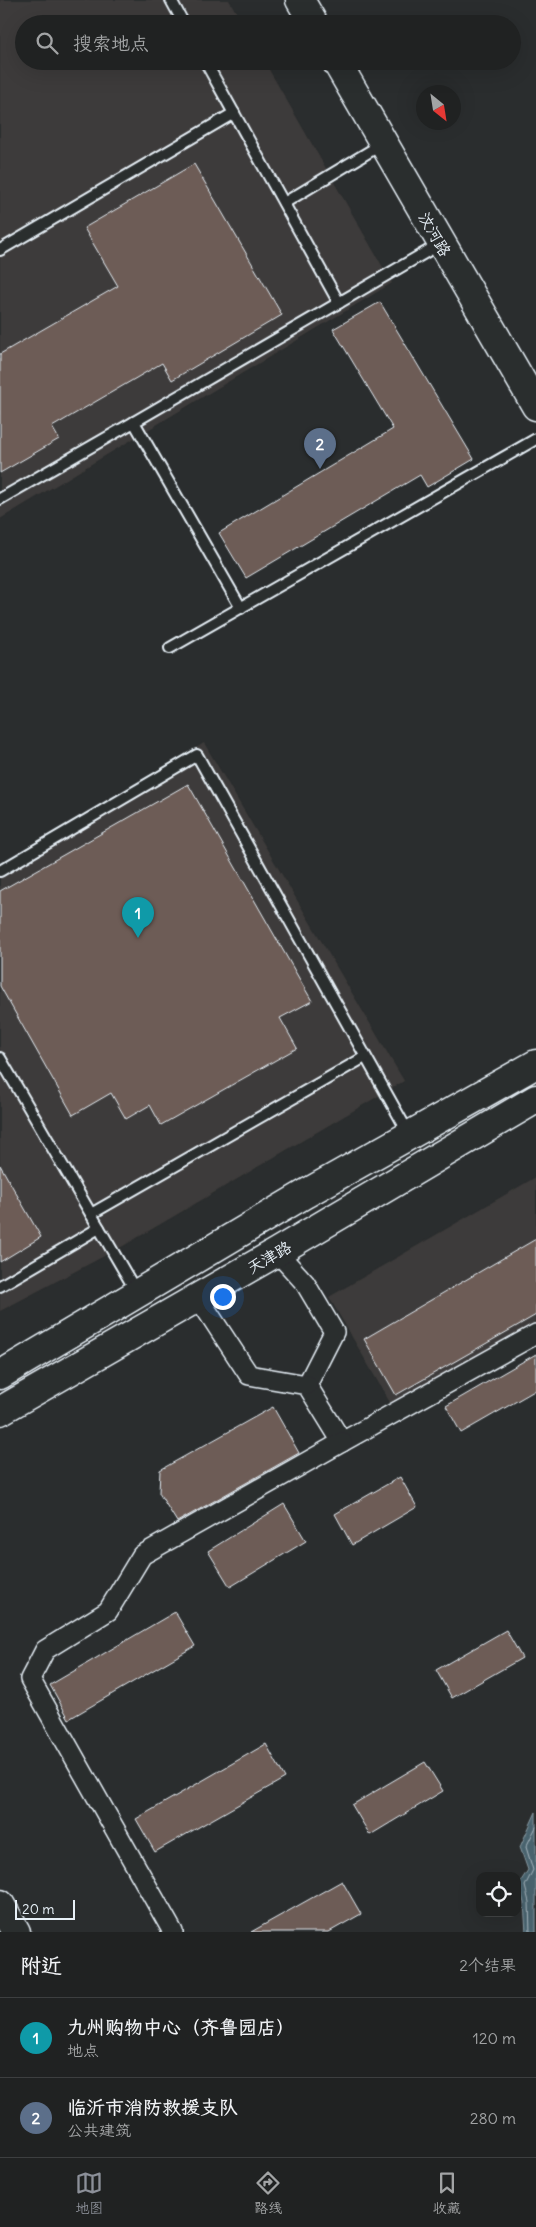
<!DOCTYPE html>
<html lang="zh">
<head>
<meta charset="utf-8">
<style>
  body { margin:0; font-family:Delius,"LXGW WenKai TC",sans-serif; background:#282a2a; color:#f1f3f6 }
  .controls { position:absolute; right:15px; bottom:15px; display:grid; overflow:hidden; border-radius:10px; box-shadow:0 5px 20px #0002 }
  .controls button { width:45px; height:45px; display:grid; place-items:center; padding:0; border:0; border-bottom:1px solid #3d3f40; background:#202222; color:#f1f3f6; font:25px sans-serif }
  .compass { position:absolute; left:416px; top:85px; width:45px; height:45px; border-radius:50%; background:#202222; box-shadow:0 5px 20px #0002; rotate:150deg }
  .scale { position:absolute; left:15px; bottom:12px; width:60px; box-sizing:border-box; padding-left:5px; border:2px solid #e8f1f8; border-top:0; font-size:14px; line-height:18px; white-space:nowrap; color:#e8f1f8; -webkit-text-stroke:4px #2a2d2e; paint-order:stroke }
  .you { position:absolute; left:222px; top:1296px; width:18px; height:18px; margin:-12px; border:4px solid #fff; border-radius:50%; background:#1a73e8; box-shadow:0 0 0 8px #1a73e833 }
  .badge { display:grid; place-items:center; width:32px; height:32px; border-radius:50%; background:#8c9099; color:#fff; font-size:16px; font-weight:700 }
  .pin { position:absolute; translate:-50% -41px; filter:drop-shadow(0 1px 2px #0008) }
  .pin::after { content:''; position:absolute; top:26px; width:18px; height:15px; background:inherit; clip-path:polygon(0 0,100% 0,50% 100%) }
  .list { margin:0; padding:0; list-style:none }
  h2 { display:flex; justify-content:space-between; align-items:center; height:65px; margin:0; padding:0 20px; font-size:21px }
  h2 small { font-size:16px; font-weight:400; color:#a2a4a5 }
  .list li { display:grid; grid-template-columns:32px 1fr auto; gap:15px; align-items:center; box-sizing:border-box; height:80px; padding:0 20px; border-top:1px solid #3d3f40 }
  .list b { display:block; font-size:19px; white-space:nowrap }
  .list p { margin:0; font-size:16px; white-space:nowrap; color:#a2a4a5 }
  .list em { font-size:16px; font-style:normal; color:#a2a4a5 }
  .icon { flex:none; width:28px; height:28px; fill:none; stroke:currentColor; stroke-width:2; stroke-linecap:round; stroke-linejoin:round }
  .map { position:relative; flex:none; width:536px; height:1932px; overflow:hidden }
  .search { position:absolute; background:#202222; box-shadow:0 5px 20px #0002; left:15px; right:15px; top:15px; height:55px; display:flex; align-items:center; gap:12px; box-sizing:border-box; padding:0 18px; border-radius:28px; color:#a2a4a5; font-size:19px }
  .sheet { height:225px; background:#202222 }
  nav { display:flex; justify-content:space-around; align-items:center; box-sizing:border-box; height:70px; border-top:1px solid #3d3f40; background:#202222; font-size:14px; color:#a2a4a5 }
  nav a { display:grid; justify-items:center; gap:2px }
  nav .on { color:#8c9099 }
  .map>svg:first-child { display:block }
  .built { fill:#3e3b3a }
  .water { fill:#4a636e; stroke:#899ca5 }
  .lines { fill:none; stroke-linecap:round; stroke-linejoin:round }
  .shore { stroke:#a9b8c1; stroke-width:1 }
  .building { fill:#6d5c56; stroke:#e8f1f8 }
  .lane-casing { stroke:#e8f1f8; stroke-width:14 }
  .street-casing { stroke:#e8f1f8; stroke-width:22 }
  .secondary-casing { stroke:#e8f1f8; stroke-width:31 }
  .primary-casing { stroke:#e8f1f8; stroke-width:31 }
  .lane { stroke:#2a2d2e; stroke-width:10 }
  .street { stroke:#2a2d2e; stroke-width:19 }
  .secondary { stroke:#2a2d2e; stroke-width:28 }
  .primary { stroke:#2a2d2e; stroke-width:28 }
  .labels { text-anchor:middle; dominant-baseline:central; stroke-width:4; stroke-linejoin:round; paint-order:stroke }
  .street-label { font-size:16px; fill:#e8f1f8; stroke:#2a2d2e }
</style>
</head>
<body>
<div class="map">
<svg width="536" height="1932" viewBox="0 0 536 1932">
  <rect width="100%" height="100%" fill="#2a2d2e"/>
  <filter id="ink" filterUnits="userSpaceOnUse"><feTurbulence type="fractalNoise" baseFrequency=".02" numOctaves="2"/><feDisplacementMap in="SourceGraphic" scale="10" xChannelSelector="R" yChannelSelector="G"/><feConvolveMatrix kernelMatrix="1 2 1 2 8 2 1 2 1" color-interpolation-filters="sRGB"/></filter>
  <g filter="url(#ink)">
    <g class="built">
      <polygon points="0,0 229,0 243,24 24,24 24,61 264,61 392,283 0,519"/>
      <polygon points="204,743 404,1081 123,1246 0,1311 0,869"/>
      <polygon points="536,1177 536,1324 392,1406 329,1297"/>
    </g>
    <polygon class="water" points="536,1812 536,1932 526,1932 524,1903 519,1884 528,1870 520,1847"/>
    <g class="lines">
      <polyline class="shore" points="530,1932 529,1902 525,1886 533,1870 526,1847 536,1827"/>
    </g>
    <g class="building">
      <polygon points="194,164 282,315 172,380 162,363 52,427 59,439 0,473 0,354 118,286 84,228"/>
      <polygon points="380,302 474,459 427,487 420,475 246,578 219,533 393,429 333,329"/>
      <polygon points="188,784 312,1001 280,1018 297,1048 161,1125 150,1105 126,1119 111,1093 73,1115 0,986 0,891"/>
      <polygon points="0,1165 41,1237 0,1262"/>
      <polygon points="536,1239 536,1315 396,1395 364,1339"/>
      <polygon points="536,1354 536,1390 461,1433 446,1406"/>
      <polygon points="273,1407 299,1453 177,1522 159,1493 160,1470"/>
      <polygon points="400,1477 417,1507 352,1545 335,1514"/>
      <polygon points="284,1504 306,1541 230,1587 208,1551"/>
      <polygon points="175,1612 195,1646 69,1719 50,1685"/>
      <polygon points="506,1630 522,1658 452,1698 436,1670"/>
      <polygon points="266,1744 285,1778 155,1852 136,1819"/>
      <polygon points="425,1762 443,1791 370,1835 352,1805"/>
      <polygon points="342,1881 361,1914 329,1932 251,1932"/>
    </g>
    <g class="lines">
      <defs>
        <g id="lane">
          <polyline points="171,0 184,24"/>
          <polyline points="205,61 339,303"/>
          <polyline points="284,203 382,144"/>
          <polyline points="0,250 234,113"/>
          <polyline points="0,499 134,422"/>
          <polyline points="241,608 134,422 440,244"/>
          <polyline points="170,648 536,439"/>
          <polyline points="0,871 197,755 409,1134"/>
          <polyline points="0,1058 137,1293"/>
          <polyline points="91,1214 365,1057"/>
          <polyline points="0,1286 99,1228"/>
        </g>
        <g id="street">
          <polyline points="277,1252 305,1283 334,1332 307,1385 342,1442 536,1334"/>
          <polyline points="198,1297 249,1375 307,1385"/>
          <polyline points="173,1932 30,1679 45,1650 108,1611 142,1555 342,1442"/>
        </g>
        <g id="secondary">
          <polyline points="300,0 314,24"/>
          <polyline points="336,61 536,406"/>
          <polyline points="0,1375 305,1194 536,1064"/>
          <polyline points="0,1411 277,1252 536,1099"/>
        </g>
        <polyline id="primary" points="0,1904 16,1932"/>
      </defs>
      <use href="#lane" class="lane-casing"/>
      <use href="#street" class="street-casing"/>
      <use href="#secondary" class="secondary-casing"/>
      <use href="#primary" class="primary-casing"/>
      <use href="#lane" class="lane"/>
      <use href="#street" class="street"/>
      <use href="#secondary" class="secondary"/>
      <use href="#primary" class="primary"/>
    </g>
  </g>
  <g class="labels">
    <g class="street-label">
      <text transform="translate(435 234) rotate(60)">汶河路</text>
      <text transform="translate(269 1257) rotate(-30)">天津路</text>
    </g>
  </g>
</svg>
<div class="controls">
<button><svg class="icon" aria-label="locate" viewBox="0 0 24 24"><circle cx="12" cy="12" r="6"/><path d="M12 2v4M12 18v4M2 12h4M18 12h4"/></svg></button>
</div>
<svg class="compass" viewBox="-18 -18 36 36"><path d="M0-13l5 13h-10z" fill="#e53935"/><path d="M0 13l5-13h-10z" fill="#a2a4a5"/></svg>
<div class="scale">20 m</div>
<div class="you"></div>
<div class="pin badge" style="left:138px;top:938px;background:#0f9aa8">1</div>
<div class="pin badge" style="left:320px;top:469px;background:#5c6f8a">2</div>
<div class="search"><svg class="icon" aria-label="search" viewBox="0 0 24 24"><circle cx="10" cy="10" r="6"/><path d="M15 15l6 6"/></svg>搜索地点</div>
</div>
<section class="sheet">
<h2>附近<small>2个结果</small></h2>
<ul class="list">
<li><span class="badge" style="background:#0f9aa8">1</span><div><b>九州购物中心（齐鲁园店）</b><p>地点</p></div><em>120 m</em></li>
<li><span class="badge" style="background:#5c6f8a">2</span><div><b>临沂市消防救援支队</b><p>公共建筑</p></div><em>280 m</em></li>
</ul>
</section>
<nav>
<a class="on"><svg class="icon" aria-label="map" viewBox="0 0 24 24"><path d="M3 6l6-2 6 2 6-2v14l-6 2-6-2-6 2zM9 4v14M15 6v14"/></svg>地图</a>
<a><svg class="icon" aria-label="directions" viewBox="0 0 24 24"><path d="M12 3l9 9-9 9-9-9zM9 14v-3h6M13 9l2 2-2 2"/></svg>路线</a>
<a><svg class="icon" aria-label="saved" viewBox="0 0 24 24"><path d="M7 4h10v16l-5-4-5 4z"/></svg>收藏</a>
</nav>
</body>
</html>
